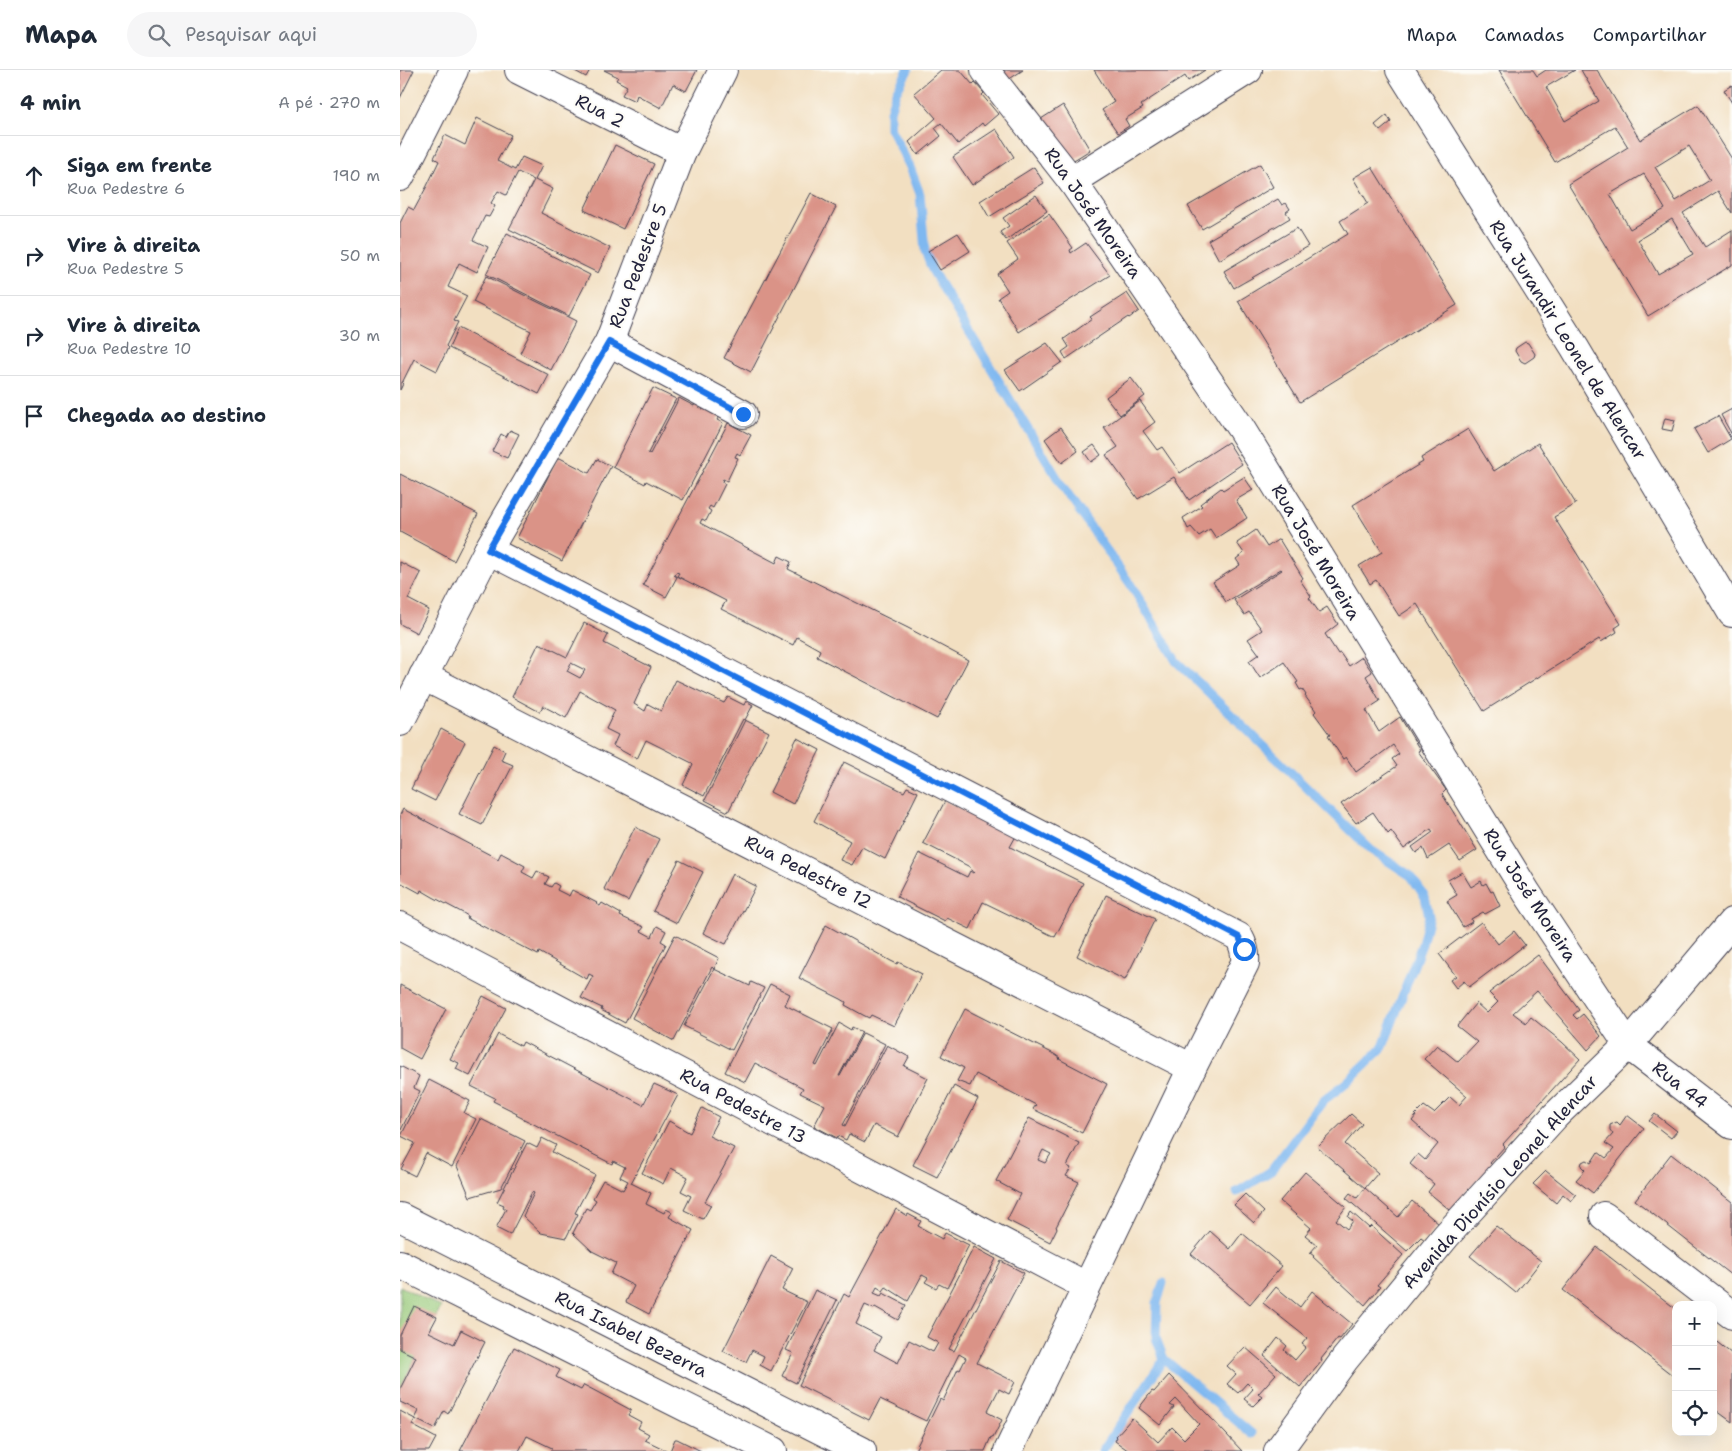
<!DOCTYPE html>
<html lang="pt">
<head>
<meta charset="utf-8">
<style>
  body { margin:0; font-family:"Shantell Sans",sans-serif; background:#f6f6f7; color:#1f2937 }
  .controls { position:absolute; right:15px; bottom:15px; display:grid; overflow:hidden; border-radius:10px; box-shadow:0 5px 20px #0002 }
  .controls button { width:45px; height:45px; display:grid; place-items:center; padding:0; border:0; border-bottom:1px solid #e0e1e3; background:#fff; color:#1f2937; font:25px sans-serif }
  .stop { position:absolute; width:15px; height:15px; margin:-11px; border:4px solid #1a73e8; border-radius:50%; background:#fff }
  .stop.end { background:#1a73e8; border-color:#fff; box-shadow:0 1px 5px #0008 }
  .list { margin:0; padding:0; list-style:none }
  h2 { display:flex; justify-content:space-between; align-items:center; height:65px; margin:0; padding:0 20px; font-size:21px }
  h2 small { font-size:16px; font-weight:400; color:#747a83 }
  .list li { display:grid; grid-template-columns:32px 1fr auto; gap:15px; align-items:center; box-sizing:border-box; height:80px; padding:0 20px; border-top:1px solid #e0e1e3 }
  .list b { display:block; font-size:19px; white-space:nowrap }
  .list p { margin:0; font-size:16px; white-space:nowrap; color:#747a83 }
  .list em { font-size:16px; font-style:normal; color:#747a83 }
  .icon { flex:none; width:28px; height:28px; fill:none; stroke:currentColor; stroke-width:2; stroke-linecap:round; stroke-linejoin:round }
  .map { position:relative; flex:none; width:1332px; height:1381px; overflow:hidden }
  header { display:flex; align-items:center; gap:30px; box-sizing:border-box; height:70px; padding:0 25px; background:#fff; border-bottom:1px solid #e0e1e3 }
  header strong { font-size:24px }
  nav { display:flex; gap:28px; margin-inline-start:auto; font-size:18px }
  .search { width:350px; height:45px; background:#f6f6f7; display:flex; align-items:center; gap:12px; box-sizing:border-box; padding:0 18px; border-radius:28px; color:#747a83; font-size:19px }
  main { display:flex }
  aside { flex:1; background:#fff }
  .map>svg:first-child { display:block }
  .green { fill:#96c878; stroke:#5c755a }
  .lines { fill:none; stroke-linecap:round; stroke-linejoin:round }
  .stream { stroke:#7fb8f0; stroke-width:9 }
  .building { fill:#da9387; fill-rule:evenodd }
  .minor-casing { stroke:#413e4f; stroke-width:30 }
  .minor { stroke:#fff; stroke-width:28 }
  .route { stroke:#1a73e8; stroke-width:6 }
  .labels { text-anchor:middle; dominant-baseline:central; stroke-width:4.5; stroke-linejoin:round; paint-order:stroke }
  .street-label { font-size:18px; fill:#22223b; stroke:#fdfcf7 }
</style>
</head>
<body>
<header>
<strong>Mapa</strong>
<div class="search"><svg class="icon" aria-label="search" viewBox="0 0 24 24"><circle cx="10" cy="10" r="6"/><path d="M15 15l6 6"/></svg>Pesquisar aqui</div>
<nav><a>Mapa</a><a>Camadas</a><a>Compartilhar</a></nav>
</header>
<main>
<aside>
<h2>4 min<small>A pé · 270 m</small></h2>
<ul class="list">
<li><svg class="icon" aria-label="ahead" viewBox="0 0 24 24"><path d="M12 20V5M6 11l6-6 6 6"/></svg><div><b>Siga em frente</b><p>Rua Pedestre 6</p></div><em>190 m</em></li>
<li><svg class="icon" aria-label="right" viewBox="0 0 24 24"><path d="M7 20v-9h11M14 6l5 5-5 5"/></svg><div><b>Vire à direita</b><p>Rua Pedestre 5</p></div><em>50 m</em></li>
<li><svg class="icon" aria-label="right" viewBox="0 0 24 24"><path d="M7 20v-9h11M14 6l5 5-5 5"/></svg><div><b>Vire à direita</b><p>Rua Pedestre 10</p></div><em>30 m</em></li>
<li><svg class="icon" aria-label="arrive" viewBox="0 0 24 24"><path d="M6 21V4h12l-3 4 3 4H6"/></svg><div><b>Chegada ao destino</b></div></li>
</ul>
</aside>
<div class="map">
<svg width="1332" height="1381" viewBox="0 0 1332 1381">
  <rect width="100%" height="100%" fill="#fdfcf7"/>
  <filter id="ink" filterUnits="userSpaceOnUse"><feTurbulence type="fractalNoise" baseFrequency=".02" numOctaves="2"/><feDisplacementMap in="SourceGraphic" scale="10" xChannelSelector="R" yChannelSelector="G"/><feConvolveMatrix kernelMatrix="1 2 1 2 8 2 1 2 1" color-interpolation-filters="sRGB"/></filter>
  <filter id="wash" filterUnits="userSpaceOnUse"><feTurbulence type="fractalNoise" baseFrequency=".0096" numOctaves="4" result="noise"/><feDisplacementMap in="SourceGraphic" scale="20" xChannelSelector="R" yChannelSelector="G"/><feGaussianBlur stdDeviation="1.12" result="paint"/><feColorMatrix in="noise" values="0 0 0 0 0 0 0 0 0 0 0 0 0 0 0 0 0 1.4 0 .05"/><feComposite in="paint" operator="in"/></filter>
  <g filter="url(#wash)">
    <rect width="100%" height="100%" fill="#f2dfc1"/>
    <polygon class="green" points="0,1216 41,1237 0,1319"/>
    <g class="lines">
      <g class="stream">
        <polyline points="508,0 496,22 490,41 490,58 510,97 520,124 525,181 532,200 664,419 731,515 776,591 971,780 1011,806 1025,827 1029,846 1022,874 983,977 947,1012 923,1031 871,1101 837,1122"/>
        <polyline points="763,1213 757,1233 756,1268 764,1289 852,1364"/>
        <polyline points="702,1381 764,1289"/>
      </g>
    </g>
    <g id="blocks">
      <g class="building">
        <polygon points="0,0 14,0 0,28"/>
        <polygon points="173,0 190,0 186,7"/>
        <polygon points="204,0 297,0 286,21 273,14 261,38 237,25 235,31 222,25 227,16 216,10 218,7"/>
        <polygon points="541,0 560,0 573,15 575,13 584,23 582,25 598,44 584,56 582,53 558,74 541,53 535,58 541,66 518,85 509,72 536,48 514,23"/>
        <polygon points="596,0 623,0 605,12"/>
        <polygon points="694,0 805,0 788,11 785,6 741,35 743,38 725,49 729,56 718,63 702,40 714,32"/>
        <path d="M 1099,0 L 1133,0 L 1137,6 L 1146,0 L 1175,0 L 1146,17 L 1165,51 L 1199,31 L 1181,0 L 1197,0 L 1240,70 L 1298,35 L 1332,89 L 1332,143 L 1318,121 L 1283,143 L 1305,177 L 1332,160 L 1332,195 L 1248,246 L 1168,114 L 1228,77 L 1215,56 L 1155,92 ZM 1289,76 L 1310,110 L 1276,131 L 1255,97 ZM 1244,104 L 1265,139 L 1230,159 L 1210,124 ZM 1272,149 L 1293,184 L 1258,204 L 1238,170 Z"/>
        <polygon points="1332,15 1332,33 1324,20"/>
        <polygon points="663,35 690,80 669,93 641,49"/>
        <polygon points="987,45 991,52 980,61 975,55"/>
        <polygon points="77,48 111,65 97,91 115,100 122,87 142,96 135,110 153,119 141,143 210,178 198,203 109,159 134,110 118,102 106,125 98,121 91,133 95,136 89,147 85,146 73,170 88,177 77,202 59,193 48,217 67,226 54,251 58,252 46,276 48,278 37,301 14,289 2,313 3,314 0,320 0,153 8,137 14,140 27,116 39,91 34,88 45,65 65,75"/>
        <polygon points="596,59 614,87 572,115 553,87"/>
        <polygon points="215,75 254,94 223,159 184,140"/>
        <polygon points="860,94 873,117 802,159 788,136"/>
        <polygon points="634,97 644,113 589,147 580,131"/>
        <polygon points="972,97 1057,235 900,332 838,231 948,164 940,151 968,133 953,108"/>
        <polygon points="411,123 436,137 351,302 324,288"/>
        <polygon points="636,125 647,141 606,170 600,162 609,156 603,148"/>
        <polygon points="878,129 882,135 886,133 890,139 886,142 890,148 819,190 808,170"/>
        <polygon points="649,144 673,178 670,180 671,183 686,173 710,205 619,262 598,228 608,221 597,204 618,189 607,173"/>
        <polygon points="897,158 908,176 834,218 824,201"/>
        <polygon points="107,163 190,205 169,246 86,204"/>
        <polygon points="558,163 570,181 540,200 528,181"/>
        <polygon points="86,206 176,251 151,300 120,283 131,261 73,232"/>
        <polygon points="727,223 739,241 729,248 728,247 666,289 662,282 669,277 664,269 692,249 690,247"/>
        <polygon points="58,258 149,305 139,324 49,278"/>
        <polygon points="1125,272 1128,273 1135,284 1134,287 1125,293 1121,291 1115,281 1116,278"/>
        <polygon points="647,273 662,292 620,321 605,300"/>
        <polygon points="731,308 745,326 720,345 706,327"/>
        <polygon points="253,318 276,329 248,383 250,384 279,328 294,336 295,332 320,345 317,350 323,353 283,430 246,411 245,414 213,397"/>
        <polygon points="740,331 755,352 743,361 757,380 762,377 780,403 828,372 842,394 789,430 774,407 738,429 706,385 718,377 704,358"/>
        <polygon points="1332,339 1332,365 1321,345"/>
        <polygon points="1318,346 1331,369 1308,383 1294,359"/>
        <polygon points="1265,348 1275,350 1272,361 1262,359"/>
        <polygon points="328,353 351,365 340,385 337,383 335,387 338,388 327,411 323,409 322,412 325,414 313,438 310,436 308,439 311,441 306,451 302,449 300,453 376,493 379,486 391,492 388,499 508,558 568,590 537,649 417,587 420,580 397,567 393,575 321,539 326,531 277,506 279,503 276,502 274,505 277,507 266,527 243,515"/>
        <polygon points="661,357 678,381 662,393 645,369"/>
        <polygon points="1068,359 1094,401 1138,373 1176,434 1154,447 1221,554 1215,558 1217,562 1201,572 1199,569 1084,641 1017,534 999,546 976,510 970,514 959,496 982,482 953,435 1023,392 1021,388"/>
        <polygon points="110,360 119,364 107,388 92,381 101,364 106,367"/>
        <polygon points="694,375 701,385 691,392 684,382"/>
        <polygon points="158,387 189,403 197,389 211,396 162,491 117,468"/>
        <polygon points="0,404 78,444 54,491 0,462"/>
        <polygon points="844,407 853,420 836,430 847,448 816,468 810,459 799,466 791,457 788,459 783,448 802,436 800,434 821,418 823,420"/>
        <polygon points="856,460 867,477 879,469 903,508 900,510 911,526 909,528 919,542 927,537 938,554 925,564 938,584 940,583 949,596 962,587 972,602 966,606 980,631 966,640 979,662 1000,647 1020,680 1018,681 1046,720 1042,724 1077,780 1060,791 1049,775 1028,789 1023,778 1016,783 1012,777 1033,762 1031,759 1004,779 991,761 988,764 973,742 956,753 941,734 997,696 992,689 999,684 993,675 956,702 946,687 943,689 928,666 930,665 914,643 916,641 905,626 906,625 902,619 900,620 896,613 898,612 884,592 860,608 849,591 859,584 848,569 862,560 849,542 844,545 834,530 882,500 881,499 826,532 813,512 840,495 836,489 844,483 837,473"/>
        <polygon points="0,492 21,503 8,529 29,540 17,563 0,554"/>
        <path d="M 184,553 L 208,565 L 204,573 L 251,597 L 234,634 L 245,641 L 248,634 L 261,641 L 276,610 L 324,633 L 328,627 L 344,635 L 346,631 L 353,635 L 345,650 L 369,662 L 328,742 L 305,730 L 345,650 L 343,649 L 304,726 L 283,715 L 293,694 L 292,693 L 246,670 L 237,689 L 213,676 L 218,665 L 206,659 L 215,640 L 202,633 L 180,621 L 166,648 L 143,636 L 140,641 L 138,641 L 112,627 L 139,573 L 167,587 ZM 171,593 L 185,600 L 180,608 L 167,601 Z"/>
        <polygon points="41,659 65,672 35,731 11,719"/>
        <polygon points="397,668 420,680 393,734 370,722"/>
        <polygon points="94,675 105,681 101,690 113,695 82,755 59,744"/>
        <polygon points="444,692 504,722 507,717 518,722 485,789 462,777 452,795 440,790 450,771 414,751"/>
        <polygon points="545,731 616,766 610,777 683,813 655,867 583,832 570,859 547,848 545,851 497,827 519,783 567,807 570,801 573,803 574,802 571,800 570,797 523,773"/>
        <polygon points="3,739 98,789 101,783 125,796 122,802 133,808 137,801 149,807 145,814 151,817 154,813 159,816 157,820 169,826 172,820 197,833 196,834 200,836 202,833 221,844 220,846 244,857 241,861 252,867 257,856 266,861 261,871 266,874 225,953 201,940 202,938 181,928 193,906 189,904 187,909 181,906 139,882 138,885 67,848 68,846 63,843 33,827 21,820 20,823 0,812 0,745"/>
        <polygon points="235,757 259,769 228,831 204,819"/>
        <polygon points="279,790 303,802 277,853 253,841"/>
        <polygon points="1062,802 1071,817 1081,811 1083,815 1086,813 1091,822 1093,821 1100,836 1085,844 1083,842 1071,849 1072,852 1063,857 1047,831 1057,825 1048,810"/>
        <polygon points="332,804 356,816 326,874 303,863"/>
        <polygon points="706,825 755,849 725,910 677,886"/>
        <polygon points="1081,852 1098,874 1114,861 1125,875 1069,917 1064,911 1056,918 1050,910 1056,906 1039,884"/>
        <polygon points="426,855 491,891 497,894 498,892 522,904 494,956 471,945 469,948 463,945 445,935 446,932 441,929 399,908"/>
        <polygon points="275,865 319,888 314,899 312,897 274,971 232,948"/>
        <polygon points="1138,885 1179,940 1173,945 1177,949 1183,944 1201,966 1188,980 1137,921 1113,943 1126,953 1131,947 1162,972 1180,989 1103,1074 1105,1076 1090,1093 1092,1095 1050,1140 1028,1122 1034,1114 1010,1094 1018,1084 1025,1090 1038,1074 1012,1051 1016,1046 1015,1045 1024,1036 1034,1043 1050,1027 1059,1035 1067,1026 1024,989 1037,975 1058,992 1077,972 1057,956 1076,933 1087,943 1098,932 1089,923"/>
        <polygon points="314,899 350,916 351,912 364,918 332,980 284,956"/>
        <polygon points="370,914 390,924 385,935 433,959 415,995 417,996 439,953 451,960 452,957 462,962 439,1006 440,1006 463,963 485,974 443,1055 445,1056 487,975 509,987 504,996 528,1008 498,1067 474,1055 465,1072 449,1064 446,1070 438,1066 437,1068 414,1056 425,1035 400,1023 403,1018 355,993 345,1012 325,1002"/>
        <polygon points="0,915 46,939 20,989 0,978"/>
        <polygon points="83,926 106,938 70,1006 56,999 59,993 50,989"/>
        <polygon points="565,939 654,984 660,988 659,989 707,1014 682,1063 633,1039 636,1035 576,1004 570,1016 557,1011 564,998 541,986"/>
        <polygon points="98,964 121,976 123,972 243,1035 254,1014 278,1025 231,1113 251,1123 246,1134 264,1143 266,1139 272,1142 269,1147 293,1160 249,1244 226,1232 234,1216 211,1204 216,1193 192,1181 173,1163 186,1138 190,1140 196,1130 193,1128 203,1110 223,1120 228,1111 220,1107 225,1097 213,1091 212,1094 116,1045 117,1043 93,1031 95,1028 71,1016"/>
        <polygon points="0,996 19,1006 14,1018 20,1021 0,1062"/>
        <polygon points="29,1010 70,1031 64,1043 76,1049 52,1097 26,1083 15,1106 1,1099 15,1073 1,1066"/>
        <polygon points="554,1016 578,1029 537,1107 513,1095"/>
        <polygon points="302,1038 319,1047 309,1066 334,1078 305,1132 311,1135 303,1149 284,1140 291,1126 281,1121 288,1107 271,1098 263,1114 242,1103 269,1051 290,1063"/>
        <polygon points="951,1044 962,1054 945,1074 978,1103 965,1118 917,1077"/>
        <polygon points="1255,1044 1277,1061 1271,1068 1249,1051"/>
        <polygon points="1227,1045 1244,1058 1193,1123 1176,1110 1185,1100 1181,1096 1182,1092 1186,1090 1191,1093 1198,1082 1206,1088 1214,1079 1205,1073 1213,1064 1210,1060 1210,1055 1217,1052 1220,1055"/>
        <path d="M 629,1048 L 679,1073 L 667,1096 L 671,1098 L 666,1106 L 679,1112 L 656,1157 L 657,1158 L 650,1172 L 607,1150 L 620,1124 L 596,1111 ZM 643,1080 L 651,1084 L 645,1093 L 638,1090 Z"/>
        <polygon points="81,1049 125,1071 101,1118 70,1127 57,1096"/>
        <polygon points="142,1068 156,1075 152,1082 195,1105 175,1143 178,1144 166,1168 141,1163 123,1146 134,1123 132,1122 110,1165 96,1158 106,1139 103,1137 104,1135 97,1132 103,1120 127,1073 137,1078"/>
        <polygon points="1271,1084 1332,1132 1332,1206 1235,1130"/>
        <polygon points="1146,1101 1176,1125 1171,1131 1163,1124 1156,1133 1133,1114"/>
        <polygon points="905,1102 946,1137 936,1150 947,1159 953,1151 948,1147 951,1142 969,1158 971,1156 1003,1185 977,1215 980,1217 965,1235 913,1187 914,1186 910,1183 917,1175 905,1165 911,1158 880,1131"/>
        <polygon points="965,1118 998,1147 1012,1131 1039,1154 1025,1170 1021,1167 1007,1181 946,1128 950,1123 957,1128"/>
        <polygon points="845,1124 864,1142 854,1153 834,1135"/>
        <polygon points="496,1139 507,1146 508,1144 521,1151 518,1156 542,1169 545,1163 569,1175 547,1218 539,1214 536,1218 525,1212 528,1208 522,1205 508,1231 486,1217 483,1221 477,1217 474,1223 481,1226 483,1223 506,1235 498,1250 475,1237 474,1239 465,1235 456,1254 481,1267 474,1280 498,1293 509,1270 533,1282 538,1273 527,1267 574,1177 596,1189 549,1279 554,1281 601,1191 624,1203 577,1293 615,1312 609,1324 599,1319 587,1342 602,1350 593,1368 591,1367 585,1381 518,1381 515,1380 540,1329 543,1331 558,1299 560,1300 566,1288 559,1284 526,1351 480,1329 469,1350 399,1315 444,1224 449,1227"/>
        <polygon points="1096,1156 1141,1191 1116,1223 1070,1186"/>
        <polygon points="810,1161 830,1179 842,1163 882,1196 850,1234 791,1184"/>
        <polygon points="1197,1177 1276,1239 1276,1308 1163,1220"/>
        <polygon points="371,1186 393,1198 382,1220 407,1232 371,1301 360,1295 364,1286 352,1280 346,1292 323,1281"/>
        <polygon points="876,1217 900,1237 912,1221 952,1254 940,1269 938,1268 921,1289 922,1291 900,1317 864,1286 878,1268 887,1276 884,1280 895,1290 906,1277 902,1274 907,1268 863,1233"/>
        <polygon points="415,1220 437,1230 396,1313 382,1306 393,1283 386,1280"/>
        <polygon points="14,1236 37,1247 29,1262 54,1274 61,1260 85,1272 48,1344 44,1341 35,1359 15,1349 19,1341 0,1332 0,1319 16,1287 0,1279 0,1265"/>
        <polygon points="1313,1269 1332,1284 1332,1352 1313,1338"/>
        <polygon points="114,1277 160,1300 156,1307 169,1314 181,1320 184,1315 231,1340 228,1345 241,1352 238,1358 249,1364 245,1370 268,1381 150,1381 152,1378 127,1366 119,1381 60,1381"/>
        <polygon points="845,1277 876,1304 858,1324 862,1327 853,1336 844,1329 853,1319 847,1313 838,1323 827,1314 836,1304 827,1296"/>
        <polygon points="769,1305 810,1347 842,1381 729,1381 715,1371 717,1367 716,1366 732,1348 758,1372 772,1357 784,1369 799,1354 776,1329 770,1335 774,1337 760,1355 739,1338 752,1321 754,1322"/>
        <polygon points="0,1341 15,1349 12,1355 36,1368 29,1381 0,1381"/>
        <polygon points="275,1369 277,1369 301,1381 270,1381"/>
      </g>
    </g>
  </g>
  <g filter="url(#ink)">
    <use href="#blocks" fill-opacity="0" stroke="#413e4f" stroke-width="1"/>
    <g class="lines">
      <defs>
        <g id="minor">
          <polyline points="119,0 282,82"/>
          <polyline points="585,0 672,111 840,357 1127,823 1228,975 1332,1055"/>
          <polyline points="1000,0 1175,278 1332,543"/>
          <polyline points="0,107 54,0"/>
          <polyline points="672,111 848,0"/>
          <polyline points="209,272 343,344"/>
          <path d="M 88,480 L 839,867 C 844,876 846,883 845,893 L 792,998 L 608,1381"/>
          <polyline points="23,606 792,998"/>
          <polyline points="0,652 88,480 209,272 282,82 323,0"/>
          <polyline points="0,856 686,1216"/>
          <polyline points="1204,1146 1332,1245"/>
          <polyline points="0,1147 462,1381"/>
          <polyline points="0,1194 373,1381"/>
          <polyline points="878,1381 945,1289 1046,1166 1155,1046 1228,975 1332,852"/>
        </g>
      </defs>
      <use href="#minor" class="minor-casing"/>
      <use href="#minor" class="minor"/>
    </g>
  </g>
  <g class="lines" filter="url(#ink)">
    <polyline class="route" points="343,344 209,272 88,480 839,867 844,879"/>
  </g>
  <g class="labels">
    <g class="street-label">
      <text transform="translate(200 41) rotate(27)">Rua 2</text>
      <text transform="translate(693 143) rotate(55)">Rua José Moreira</text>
      <text transform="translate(238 196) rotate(-69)">Rua Pedestre 5</text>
      <text transform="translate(1168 270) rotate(58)">Rua Jurandir Leonel de Alencar</text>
      <text transform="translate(916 482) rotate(59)">Rua José Moreira</text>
      <text transform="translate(408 802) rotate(27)">Rua Pedestre 12</text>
      <text transform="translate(1130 825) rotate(57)">Rua José Moreira</text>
      <text transform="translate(1280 1015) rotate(38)">Rua 44</text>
      <text transform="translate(343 1036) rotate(28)">Rua Pedestre 13</text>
      <text transform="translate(1100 1112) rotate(-48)">Avenida Dionísio Leonel Alencar</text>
      <text transform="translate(231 1264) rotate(27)">Rua Isabel Bezerra</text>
    </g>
  </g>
</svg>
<div class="controls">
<button>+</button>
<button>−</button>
<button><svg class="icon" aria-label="locate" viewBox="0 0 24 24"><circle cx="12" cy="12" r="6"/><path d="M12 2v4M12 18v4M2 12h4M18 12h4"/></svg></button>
</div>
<div class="stop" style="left:844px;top:879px"></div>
<div class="stop end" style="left:343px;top:344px"></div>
</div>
</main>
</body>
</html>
